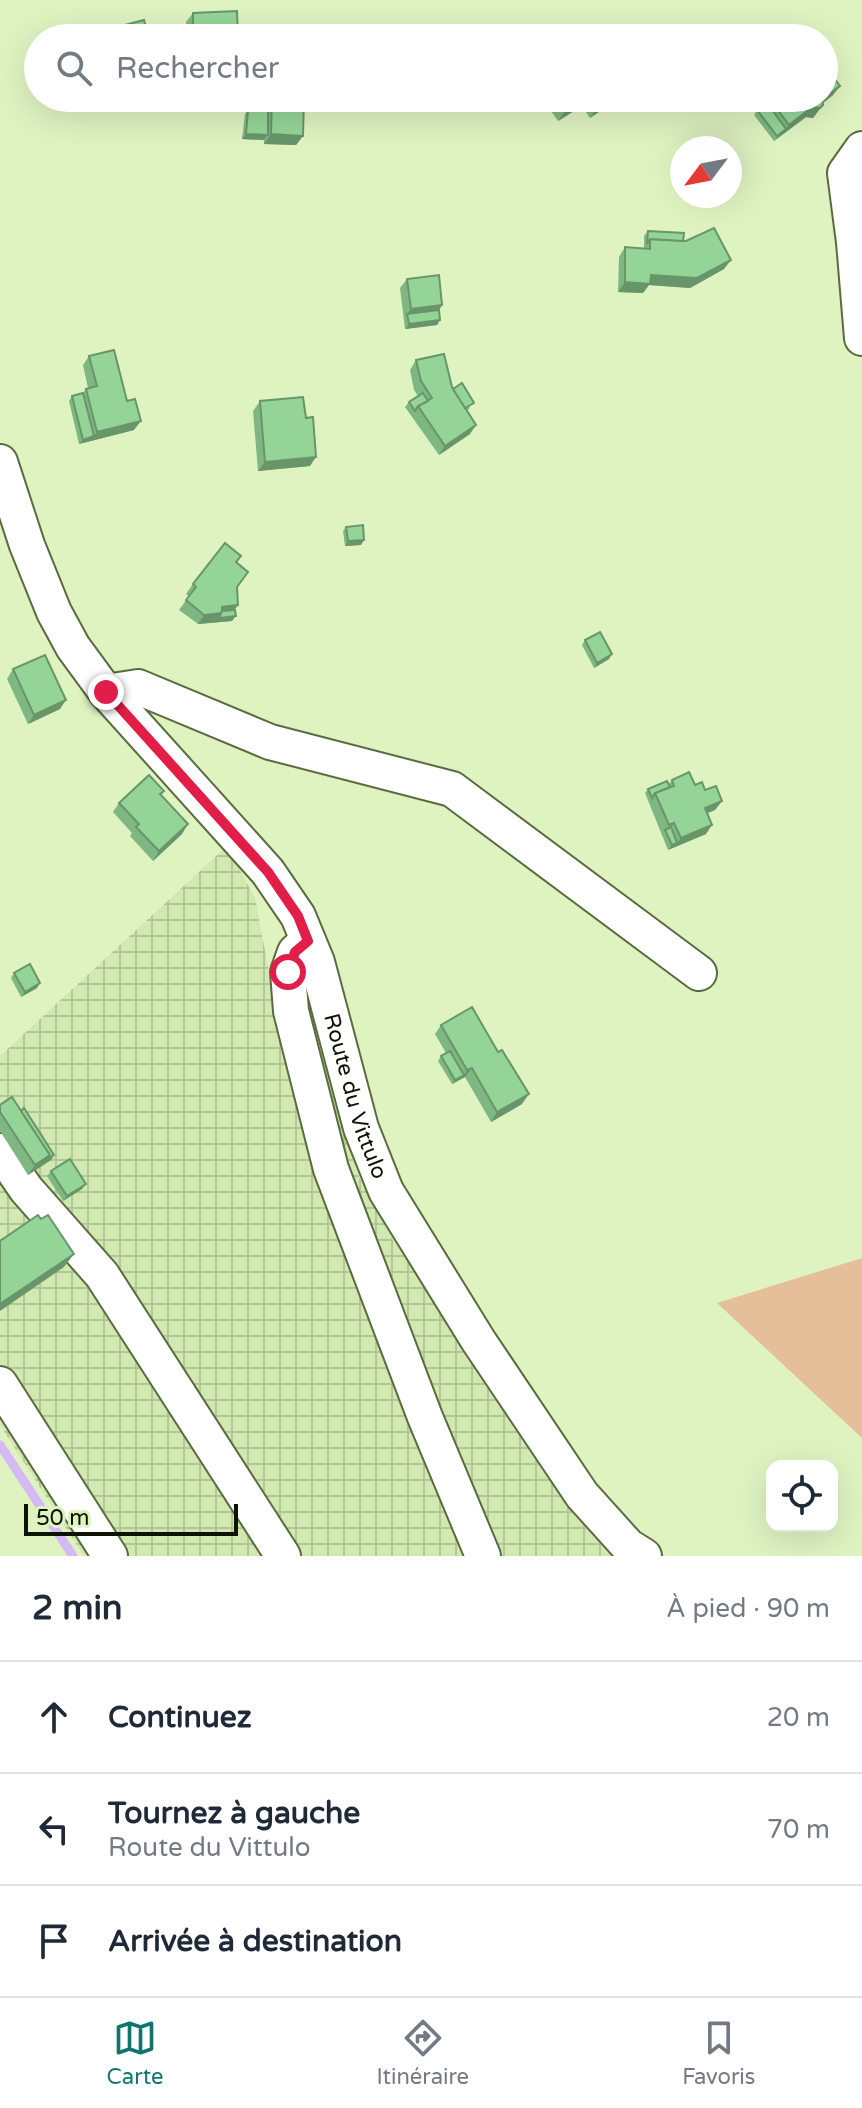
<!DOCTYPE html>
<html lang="fr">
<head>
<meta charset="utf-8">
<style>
  body { margin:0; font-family:"Varela Round",sans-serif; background:#f6f6f7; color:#1f2937 }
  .controls { position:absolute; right:24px; bottom:24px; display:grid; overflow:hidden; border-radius:16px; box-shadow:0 8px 32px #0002 }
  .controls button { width:72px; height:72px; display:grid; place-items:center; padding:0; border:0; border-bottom:2px solid #e0e1e3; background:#fff; color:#1f2937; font:40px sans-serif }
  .compass { position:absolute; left:670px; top:136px; width:72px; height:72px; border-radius:50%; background:#fff; box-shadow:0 8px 32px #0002; rotate:238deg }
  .scale { position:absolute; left:24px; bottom:20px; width:214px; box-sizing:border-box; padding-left:8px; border:4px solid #0c1303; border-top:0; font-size:22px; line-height:28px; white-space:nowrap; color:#0c1303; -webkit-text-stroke:6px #dff3c1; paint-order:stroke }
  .stop { position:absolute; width:24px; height:24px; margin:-18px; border:6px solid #e11d48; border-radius:50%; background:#fff }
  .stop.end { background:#e11d48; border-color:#fff; box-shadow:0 2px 8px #0008 }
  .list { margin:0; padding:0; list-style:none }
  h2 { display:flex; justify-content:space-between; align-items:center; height:104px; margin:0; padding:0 32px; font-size:34px }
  h2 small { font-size:26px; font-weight:400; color:#747a83 }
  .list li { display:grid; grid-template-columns:52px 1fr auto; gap:24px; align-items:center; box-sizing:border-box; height:112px; padding:0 32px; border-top:2px solid #e0e1e3 }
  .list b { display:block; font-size:30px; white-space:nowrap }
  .list p { margin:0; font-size:26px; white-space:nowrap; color:#747a83 }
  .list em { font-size:26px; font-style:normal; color:#747a83 }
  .icon { flex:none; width:44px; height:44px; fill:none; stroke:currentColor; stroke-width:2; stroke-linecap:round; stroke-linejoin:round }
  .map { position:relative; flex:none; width:862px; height:1556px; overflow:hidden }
  .search { position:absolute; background:#fff; box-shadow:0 8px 32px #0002; left:24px; right:24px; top:24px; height:88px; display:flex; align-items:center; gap:20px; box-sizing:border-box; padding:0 28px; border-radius:44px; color:#747a83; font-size:30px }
  .sheet { height:440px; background:#fff }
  nav { display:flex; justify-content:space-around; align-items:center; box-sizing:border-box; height:112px; border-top:2px solid #e0e1e3; background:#fff; font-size:22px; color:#747a83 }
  nav a { display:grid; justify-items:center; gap:4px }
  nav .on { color:#0f766e }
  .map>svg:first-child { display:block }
  .industrial { fill:url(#industrial-grid) }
  .green { fill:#e5bf9a }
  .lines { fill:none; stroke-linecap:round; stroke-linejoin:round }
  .stream { stroke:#d5b9f5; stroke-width:9 }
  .minor-casing { stroke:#5a6b3f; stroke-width:38 }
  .minor { stroke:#fff; stroke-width:34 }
  .wall { fill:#7fb782 }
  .shaded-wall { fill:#68956a }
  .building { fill:#94d597; stroke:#68956a; stroke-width:2 }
  .route { stroke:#e11d48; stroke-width:10 }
  .labels { text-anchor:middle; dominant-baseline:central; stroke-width:7; stroke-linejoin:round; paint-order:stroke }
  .street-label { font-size:22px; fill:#0c1303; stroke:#dff3c1 }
</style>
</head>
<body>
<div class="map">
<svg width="862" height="1556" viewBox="0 0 862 1556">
  <defs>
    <pattern id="industrial-grid" width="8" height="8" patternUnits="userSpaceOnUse" patternTransform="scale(2)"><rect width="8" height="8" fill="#d1e8b0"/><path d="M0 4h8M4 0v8" fill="none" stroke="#b2c696"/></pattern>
  </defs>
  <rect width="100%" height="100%" fill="#dff3c1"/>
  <polygon class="industrial" points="227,846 255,898 285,1056 318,1050 359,1177 394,1242 587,1524 614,1556 84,1556 0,1425 0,1056"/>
  <polygon class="green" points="862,1258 862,1438 717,1303"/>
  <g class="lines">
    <polyline class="stream" points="0,1445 73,1556"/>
    <defs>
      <g id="minor">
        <polyline points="862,149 845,173 854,242 862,338"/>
        <path id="s1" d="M 0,462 L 27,545 L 54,612 L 73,647 L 106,692 L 268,872 L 298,916 L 317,962 L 361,1128 L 386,1191 L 478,1340 L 582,1495 L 628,1546 L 644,1556"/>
        <polyline points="106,692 138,687 270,742 452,789 699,973"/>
        <polyline points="308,941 295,952 288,972 291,1011 331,1169 425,1417 483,1556"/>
        <polyline points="0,1151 26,1189 102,1275 283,1556"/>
        <polyline points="0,1384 110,1556"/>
      </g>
    </defs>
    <use href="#minor" class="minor-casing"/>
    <use href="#minor" class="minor"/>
  </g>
  <g class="wall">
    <polygon points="193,13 238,36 236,38 186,38 186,22"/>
    <polygon points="824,65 833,95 823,103 813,118 806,117 774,141 754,115 757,110 762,106 756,98 824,98"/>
    <polygon points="266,98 316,98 314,101 304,101 303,136 296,145 264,144 264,140 242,139 245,114 248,110 265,111"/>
    <polygon points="547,98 619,98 590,118 582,106 558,121 544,101"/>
    <polygon points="648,231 683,241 724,269 690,288 649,285 643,293 618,292 619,257 625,247 644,248 644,236"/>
    <polygon points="407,279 442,305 439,310 440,320 437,325 405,329 400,288"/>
    <polygon points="89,356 134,430 79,444 69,401 72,396 83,393 86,389 88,388 83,365"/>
    <polygon points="416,360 452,387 470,408 467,410 470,434 439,455 405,407 409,402 418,396 414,390 410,370"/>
    <polygon points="260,401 310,466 258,471 253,411"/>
    <polygon points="346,527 361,545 345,546 343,531"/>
    <polygon points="236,562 237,587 232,621 198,624 179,610 189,596 186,594 193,584"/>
    <polygon points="585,640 609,659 594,668 582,645"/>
    <polygon points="13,669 60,709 28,724 7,679"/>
    <polygon points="672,780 695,785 722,801 715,810 707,813 706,834 668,850 645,793 648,789 669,784"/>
    <polygon points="164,791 161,795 182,834 153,861 130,836 132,833 113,812 119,803"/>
    <polygon points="14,973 37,988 21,997 11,978"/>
    <polygon points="441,1025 522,1104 491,1122 465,1077 452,1084 438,1061 441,1056 446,1053 435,1034"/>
    <polygon points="0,1105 21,1111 54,1155 51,1160 28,1175 0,1131"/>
    <polygon points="51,1171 82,1189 63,1201 47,1176"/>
  </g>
  <g class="shaded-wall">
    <polygon points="238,36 236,38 192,38 193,37"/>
    <polygon points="840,86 833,95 817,108 823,105 813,118 806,117 774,141 789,125"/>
    <polygon points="290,98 316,98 314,101 288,101"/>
    <polygon points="586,98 587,98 582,106 558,121 565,112"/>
    <polygon points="612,98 619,98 590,118 597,108"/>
    <polygon points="246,134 268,135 264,140 242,139"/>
    <polygon points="271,134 303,136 296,145 264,144"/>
    <polygon points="731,260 724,269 690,288 649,285 643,293 618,292 625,282 651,275"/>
    <polygon points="442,305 436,315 407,314 411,309"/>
    <polygon points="440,320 437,325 405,329 409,324"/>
    <polygon points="141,421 134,430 79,444 83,440 94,436 97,432"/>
    <polygon points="476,425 470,434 439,455 445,446"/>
    <polygon points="316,457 310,466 258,471 265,462"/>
    <polygon points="364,540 361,545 345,546 348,541"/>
    <polygon points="238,605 232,614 236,616 232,621 198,624 204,615 222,607"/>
    <polygon points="612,654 609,659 594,668 597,663"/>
    <polygon points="66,700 60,709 28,724 34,715"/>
    <polygon points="722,801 715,810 698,817 705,808"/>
    <polygon points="188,824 182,834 153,861 159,851"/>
    <polygon points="712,825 706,834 668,850 672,845 677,843 681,838"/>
    <polygon points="40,983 37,988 21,997 25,992"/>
    <polygon points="472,1068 465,1077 452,1084 455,1080 464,1075 467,1070"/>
    <polygon points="529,1094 522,1104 491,1122 497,1112"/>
    <polygon points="50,1155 54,1155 51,1160 28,1175 35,1165"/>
    <polygon points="86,1184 82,1189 63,1201 67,1196"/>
    <polygon points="74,1254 64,1267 0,1311 0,1304"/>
  </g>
  <g class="building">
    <polygon points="237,11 238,36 193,37 193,13"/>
    <polygon points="144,20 149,38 99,38 98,32"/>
    <polygon points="824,65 840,86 824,98"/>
    <polygon points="272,98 304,99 303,136 271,134"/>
    <polygon points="555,98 586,98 565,112"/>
    <polygon points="589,98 612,98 597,108"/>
    <polygon points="769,98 824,98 822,99 823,105 820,108 812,107 789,125"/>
    <polygon points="767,103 786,129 777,136 757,110"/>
    <polygon points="248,110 268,111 268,135 246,134"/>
    <polygon points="714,228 731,260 697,278 651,275 650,284 625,282 625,247 650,249 650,239 686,241"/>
    <polygon points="648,231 684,233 683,241 650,239 647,244"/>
    <polygon points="439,275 442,305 411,309 407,279"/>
    <polygon points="439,310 440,320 409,324 407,314"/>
    <polygon points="114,350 127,401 135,399 141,421 97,432 86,389 97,386 89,356"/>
    <polygon points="444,354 452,387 476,425 445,446 418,406 432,398 421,381 416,360"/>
    <polygon points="462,383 474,403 465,408 453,389"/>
    <polygon points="83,393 94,436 83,440 72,396"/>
    <polygon points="423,393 428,401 418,406 415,411 409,402"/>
    <polygon points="303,397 306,418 313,417 316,457 265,462 260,401"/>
    <polygon points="363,525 364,540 348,541 346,527"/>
    <polygon points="225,543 241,556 236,562 248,572 237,587 238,605 222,607 222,613 204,615 186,600 196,587 193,584"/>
    <polygon points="235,610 236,616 219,618 222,611"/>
    <polygon points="600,632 612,654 597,663 585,640"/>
    <polygon points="45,655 66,700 34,715 13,669"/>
    <polygon points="689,772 695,785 702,782 705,790 716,786 722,801 705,808 712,825 681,838 674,823 669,825 655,793 674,786 672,780"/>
    <polygon points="149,775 164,791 160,794 188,824 159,851 136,827 139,824 119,803"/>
    <polygon points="667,781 670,787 655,793 652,798 648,789"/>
    <polygon points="671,827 677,843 672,845 665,830"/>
    <polygon points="30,964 40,983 25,992 14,973"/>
    <polygon points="472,1007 498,1052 502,1050 529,1094 497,1112 472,1068 467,1070 441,1025"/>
    <polygon points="450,1051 464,1075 455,1080 441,1056"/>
    <polygon points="12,1097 50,1155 35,1165 0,1112 0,1105"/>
    <polygon points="24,1108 54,1155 46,1160 50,1155 21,1111"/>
    <polygon points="70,1159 86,1184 67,1196 51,1171"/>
    <polygon points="38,1215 41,1219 48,1215 74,1254 0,1304 0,1241"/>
  </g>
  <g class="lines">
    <polyline class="route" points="106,692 268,872 298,916 308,941 295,952 288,972"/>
  </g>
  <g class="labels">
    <g class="street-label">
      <text stroke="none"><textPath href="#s1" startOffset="740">Route du Vittulo</textPath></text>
    </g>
  </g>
</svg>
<div class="controls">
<button><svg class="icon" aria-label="locate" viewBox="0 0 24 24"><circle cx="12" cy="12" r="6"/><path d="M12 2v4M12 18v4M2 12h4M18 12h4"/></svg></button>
</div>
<svg class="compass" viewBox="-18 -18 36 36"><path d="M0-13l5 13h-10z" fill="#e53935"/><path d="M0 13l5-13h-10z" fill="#747a83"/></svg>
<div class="scale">50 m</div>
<div class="stop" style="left:288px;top:972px"></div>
<div class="stop end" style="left:106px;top:692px"></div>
<div class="search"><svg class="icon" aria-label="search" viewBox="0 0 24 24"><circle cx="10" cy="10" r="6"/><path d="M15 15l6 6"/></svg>Rechercher</div>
</div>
<section class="sheet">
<h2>2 min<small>À pied · 90 m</small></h2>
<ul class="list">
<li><svg class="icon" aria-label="ahead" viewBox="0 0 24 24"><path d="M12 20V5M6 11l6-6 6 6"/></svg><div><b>Continuez</b></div><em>20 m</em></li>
<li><svg class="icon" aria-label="left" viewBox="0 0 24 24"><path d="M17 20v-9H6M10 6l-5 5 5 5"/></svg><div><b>Tournez à gauche</b><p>Route du Vittulo</p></div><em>70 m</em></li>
<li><svg class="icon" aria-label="arrive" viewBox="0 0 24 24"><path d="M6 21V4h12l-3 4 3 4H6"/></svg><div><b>Arrivée à destination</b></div></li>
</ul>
</section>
<nav>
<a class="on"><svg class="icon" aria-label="map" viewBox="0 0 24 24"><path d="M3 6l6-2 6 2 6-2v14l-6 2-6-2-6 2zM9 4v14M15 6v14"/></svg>Carte</a>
<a><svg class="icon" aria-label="directions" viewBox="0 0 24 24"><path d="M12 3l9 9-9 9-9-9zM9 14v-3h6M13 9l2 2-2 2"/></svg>Itinéraire</a>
<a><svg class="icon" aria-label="saved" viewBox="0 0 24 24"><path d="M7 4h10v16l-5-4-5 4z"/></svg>Favoris</a>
</nav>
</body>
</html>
